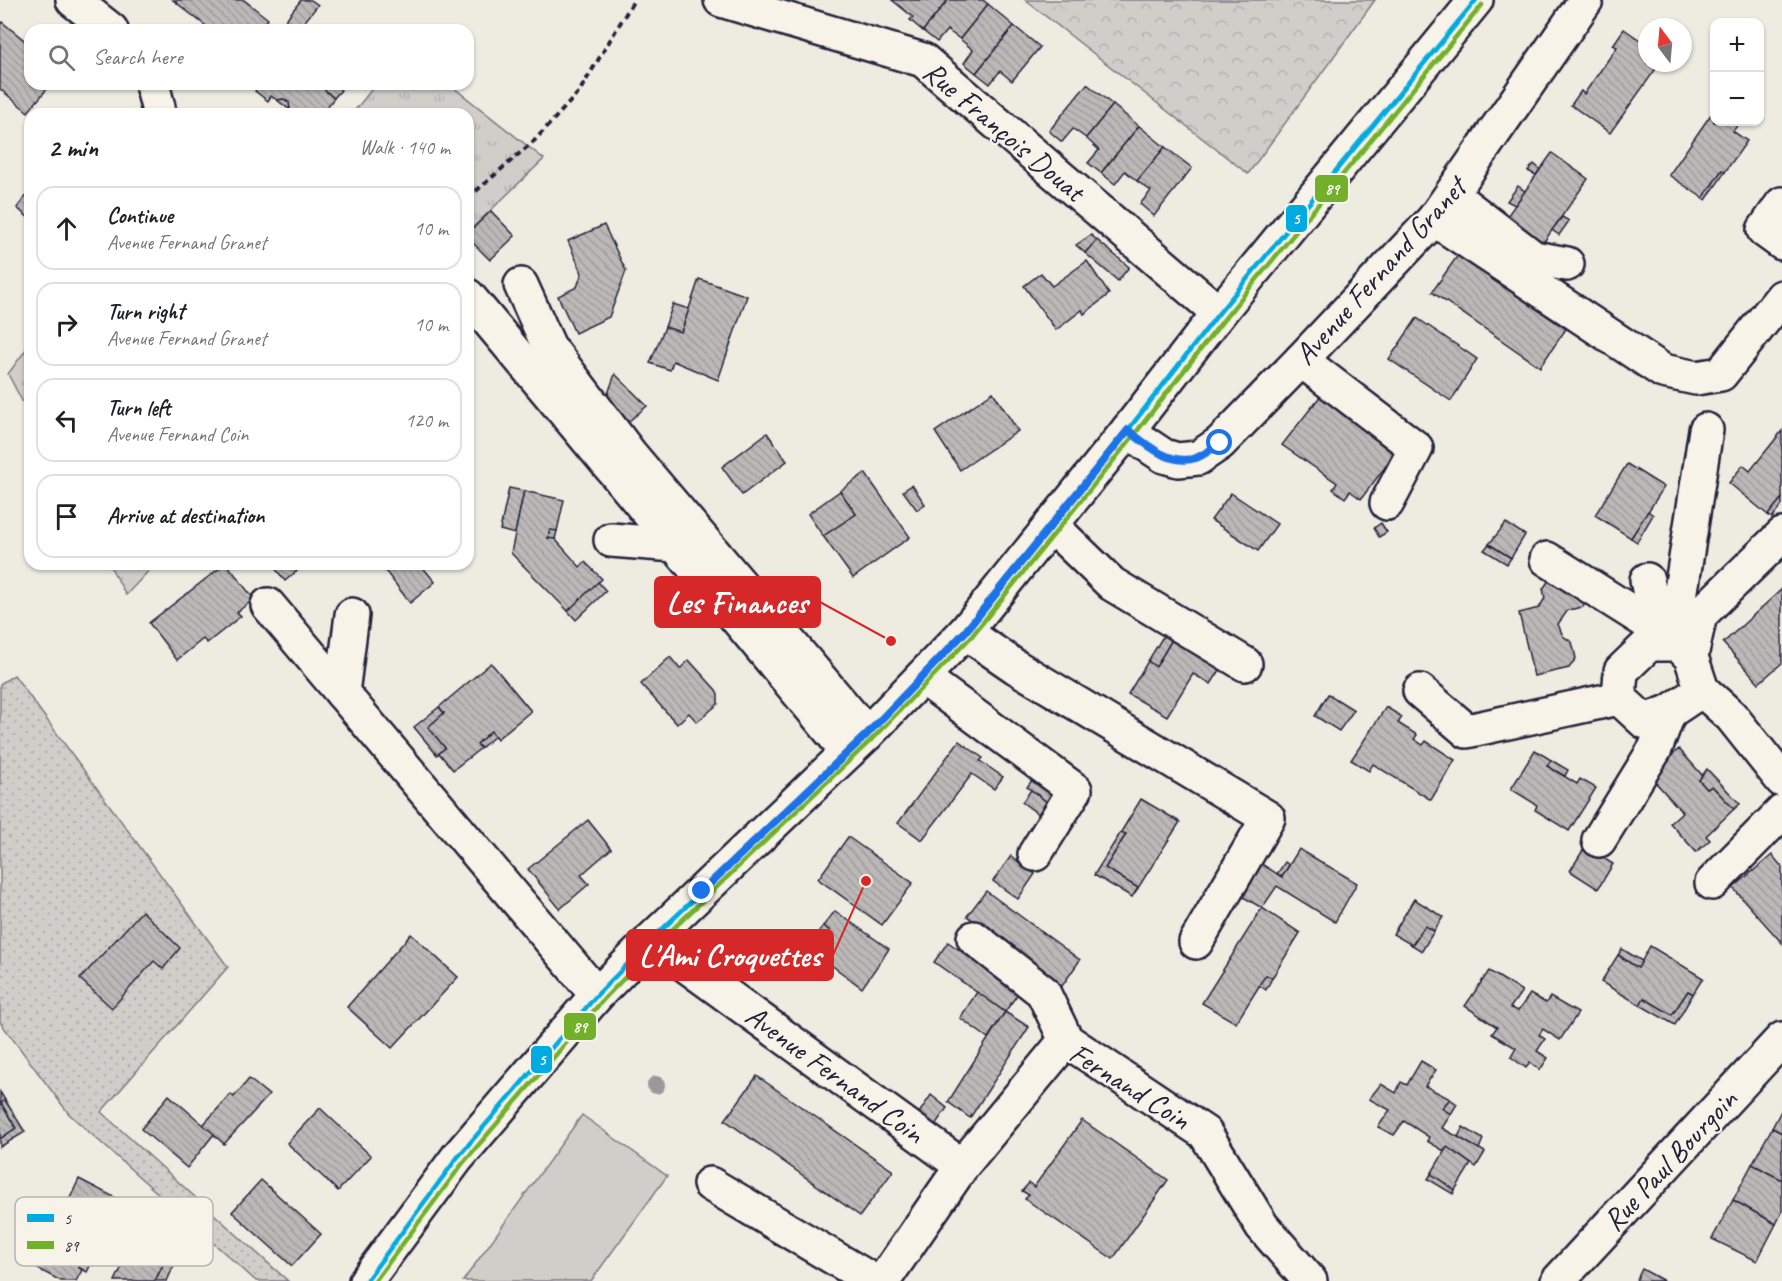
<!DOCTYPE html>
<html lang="en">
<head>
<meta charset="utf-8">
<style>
  body { margin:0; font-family:Caveat,sans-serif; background:#f2f2f2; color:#202124 }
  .controls { position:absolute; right:18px; top:18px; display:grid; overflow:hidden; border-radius:12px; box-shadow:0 2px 4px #0004 }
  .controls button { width:54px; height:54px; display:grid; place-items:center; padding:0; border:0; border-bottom:2px solid #e0e0e0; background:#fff; color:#202124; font:30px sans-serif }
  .compass { position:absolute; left:1638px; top:18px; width:54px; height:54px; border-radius:50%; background:#fff; box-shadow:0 2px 4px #0004; rotate:344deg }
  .stop { position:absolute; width:18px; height:18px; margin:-14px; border:4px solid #1a73e8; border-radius:50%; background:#fff }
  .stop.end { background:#1a73e8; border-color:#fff; box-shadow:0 2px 6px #0008 }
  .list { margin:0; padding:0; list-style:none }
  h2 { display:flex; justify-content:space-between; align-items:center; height:78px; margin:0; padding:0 24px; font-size:26px }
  h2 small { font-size:20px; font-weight:400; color:#757577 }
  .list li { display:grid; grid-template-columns:39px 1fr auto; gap:18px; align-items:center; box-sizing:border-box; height:84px; margin:0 12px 12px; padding:0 12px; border:2px solid #e0e0e0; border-radius:18px }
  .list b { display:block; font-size:22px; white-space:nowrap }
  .list p { margin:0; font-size:20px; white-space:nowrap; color:#757577 }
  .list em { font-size:20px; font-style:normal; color:#757577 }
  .icon { flex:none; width:33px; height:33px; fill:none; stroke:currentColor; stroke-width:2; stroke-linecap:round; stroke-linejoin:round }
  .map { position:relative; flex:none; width:1782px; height:1281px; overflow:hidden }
  .search { position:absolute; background:#fff; box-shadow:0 2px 4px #0004; left:24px; top:24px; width:450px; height:66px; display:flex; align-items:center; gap:15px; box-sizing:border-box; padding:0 21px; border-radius:18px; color:#757577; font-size:22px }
  .panel { position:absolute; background:#fff; box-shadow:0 2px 4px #0004; left:24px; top:108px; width:450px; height:462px; border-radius:18px }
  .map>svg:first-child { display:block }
  .grass { fill:#d1cdc9; stroke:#7a7882; stroke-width:1.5 }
  .forest { fill:url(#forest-crowns); stroke:#7a7882; stroke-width:1.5 }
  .park { fill:url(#park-tufts); stroke:#7a7882; stroke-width:1.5 }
  .garden { fill:url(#garden-dots); stroke:#7a7882; stroke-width:1.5 }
  .building { fill:url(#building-back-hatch); stroke:#22223b; stroke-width:1.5 }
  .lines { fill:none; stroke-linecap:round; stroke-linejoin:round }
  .minor-casing { stroke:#22223b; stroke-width:38 }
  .major-casing { stroke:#22223b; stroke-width:38 }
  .path { stroke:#22223b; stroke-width:4; stroke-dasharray:6 4.5; stroke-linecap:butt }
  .minor { stroke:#f7f3e8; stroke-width:33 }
  .major { stroke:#f7f3e8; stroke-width:33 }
  .bus-1-casing { stroke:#f7f3e8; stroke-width:9 }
  .bus-2-casing { stroke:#f7f3e8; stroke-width:9 }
  .bus-1 { stroke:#02aae2; stroke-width:4.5 }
  .bus-2 { stroke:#72b02b; stroke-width:4.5 }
  .tree { fill:#9b989d }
  .route { stroke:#1a73e8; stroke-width:8 }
  .labels { text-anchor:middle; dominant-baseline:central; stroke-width:4.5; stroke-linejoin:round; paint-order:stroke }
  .street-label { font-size:30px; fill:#22223b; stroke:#f7f3e8 }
  .key { fill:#f7f3e8; stroke:#b7b4b4; stroke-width:1.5 }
  .key-label { font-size:16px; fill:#22223b }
  .leader { fill:none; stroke:#d62828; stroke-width:2 }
  .callout-dot { fill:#d62828; stroke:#f7f3e8; stroke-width:2 }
  .callout { fill:#d62828; stroke:#d62828; stroke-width:2 }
  .callout-label { font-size:32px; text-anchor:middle; font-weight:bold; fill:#fff }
  .line-badge { stroke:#f7f3e8; stroke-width:2 }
  .badge-label { font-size:16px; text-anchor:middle; font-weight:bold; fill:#fff }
</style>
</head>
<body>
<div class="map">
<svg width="1782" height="1281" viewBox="0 0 1782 1281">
  <defs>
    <pattern id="forest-crowns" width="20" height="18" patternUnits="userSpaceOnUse" patternTransform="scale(1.5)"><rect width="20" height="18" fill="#d1cdc9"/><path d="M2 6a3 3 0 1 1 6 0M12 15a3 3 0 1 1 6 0" fill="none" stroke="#b3b0ae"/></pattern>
    <pattern id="park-tufts" width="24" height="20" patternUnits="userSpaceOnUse" patternTransform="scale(1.5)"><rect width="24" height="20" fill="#d1cdc9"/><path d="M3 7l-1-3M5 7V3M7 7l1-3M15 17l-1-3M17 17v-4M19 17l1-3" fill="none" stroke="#b3b0ae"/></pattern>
    <pattern id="garden-dots" width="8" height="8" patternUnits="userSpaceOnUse" patternTransform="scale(1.5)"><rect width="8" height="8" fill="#d1cdc9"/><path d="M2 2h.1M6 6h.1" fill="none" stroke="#b3b0ae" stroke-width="1.8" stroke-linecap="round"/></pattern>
    <pattern id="building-back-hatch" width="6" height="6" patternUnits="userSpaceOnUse" patternTransform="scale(1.5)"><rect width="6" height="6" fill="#bbb8b7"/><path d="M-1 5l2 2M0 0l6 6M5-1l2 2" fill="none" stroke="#a09e9e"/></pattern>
  </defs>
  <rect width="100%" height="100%" fill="#eeebe1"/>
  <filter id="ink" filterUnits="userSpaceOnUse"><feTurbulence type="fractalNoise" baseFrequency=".0167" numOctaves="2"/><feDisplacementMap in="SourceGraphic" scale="12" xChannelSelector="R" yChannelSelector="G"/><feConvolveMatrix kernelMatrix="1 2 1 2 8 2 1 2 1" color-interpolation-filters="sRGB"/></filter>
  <g filter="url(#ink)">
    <polygon class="grass" points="582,1115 667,1176 591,1281 463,1281"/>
    <polygon class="forest" points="1025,0 1375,0 1248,174"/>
    <g class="park">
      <polygon points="376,84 449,84 544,159 468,232 468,114 352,114"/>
      <polygon points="30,344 30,416 8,374"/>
      <polygon points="109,564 155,564 126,595"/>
    </g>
    <polygon class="garden" points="14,675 228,967 101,1112 288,1281 256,1281 69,1114 0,1022 0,684"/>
    <g class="building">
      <polygon points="173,0 244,0 268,19 259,30 211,30"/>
      <polygon points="301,0 311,0 318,5 298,30 285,30 280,27"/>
      <polygon points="892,0 948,0 923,31 910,20 913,17"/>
      <polygon points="948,0 983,0 988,4 960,39 947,30 937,42 923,31"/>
      <polygon points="988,4 1014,26 976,73 964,63 973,50 960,39"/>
      <polygon points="2,22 29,44 27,47 30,49 30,84 51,84 28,112 0,89 0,25"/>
      <polygon points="1014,26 1040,47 1012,81 1000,71 990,84 976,73"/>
      <polygon points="1624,29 1647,45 1647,63 1660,63 1610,133 1571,105 1581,91 1584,94 1617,47 1613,45"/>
      <polygon points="260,84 318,84 334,98 322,114 295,114 290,110 289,103 284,99 277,100 271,96 268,101 255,91"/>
      <polygon points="318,84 333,84 341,90 334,98"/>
      <polygon points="1087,84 1113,105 1086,138 1073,129 1062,142 1049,131"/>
      <polygon points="284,99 289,103 290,110 277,100"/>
      <polygon points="1113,105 1139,126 1101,173 1088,163 1099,150 1086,138"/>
      <polygon points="1714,110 1714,122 1740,122 1733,131 1747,141 1725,172 1722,170 1703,198 1669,175"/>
      <polygon points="1139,126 1165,147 1137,181 1125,171 1115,184 1101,173"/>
      <polygon points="1165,147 1192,168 1154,216 1140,204 1151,191 1137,181"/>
      <polygon points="1552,153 1588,179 1541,246 1505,219"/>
      <polygon points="1534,164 1540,169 1536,175 1528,171"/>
      <polygon points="1722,170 1725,172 1706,200 1703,198"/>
      <polygon points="1518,186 1525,191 1515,205 1507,201"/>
      <polygon points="30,191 30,219 17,208"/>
      <polygon points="491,211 515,236 490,260 468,238 468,233"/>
      <polygon points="1562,217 1569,221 1559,235 1552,230"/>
      <polygon points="604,225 626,271 609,317 575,333 558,296 577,287 582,273 568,241"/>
      <polygon points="1091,235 1097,240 1085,253 1076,245"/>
      <polygon points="1097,240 1129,267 1118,281 1085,253"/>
      <polygon points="1458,255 1566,329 1540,367 1432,292"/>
      <polygon points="1087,261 1109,294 1084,314 1082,310 1056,330 1024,286 1041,273 1052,286"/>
      <polygon points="699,279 747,296 718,380 673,361 670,370 650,363 665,327 681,332"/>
      <polygon points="673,304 689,309 681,332 665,327"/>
      <polygon points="1417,318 1477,359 1451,401 1389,359"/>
      <polygon points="615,374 647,406 622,427 604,405"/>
      <polygon points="1325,390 1401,446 1361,499 1350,491 1345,498 1333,489 1337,483 1282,445"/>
      <polygon points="993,392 1018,431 960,470 935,432"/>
      <polygon points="1782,431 1782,498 1768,515 1729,483 1743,465 1750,471"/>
      <polygon points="767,433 787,461 742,495 722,467"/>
      <polygon points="1627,464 1664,487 1631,538 1595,515"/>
      <polygon points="865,473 910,537 853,578 823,536 856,514 840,491"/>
      <polygon points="912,485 925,504 917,510 903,491"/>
      <polygon points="509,488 524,491 515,534 500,530"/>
      <polygon points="524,491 564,500 557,531 550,530 548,538 555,539 580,567 585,562 602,579 568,611 511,553"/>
      <polygon points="840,491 856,514 823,536 808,514"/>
      <polygon points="1231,493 1277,524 1258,551 1211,520"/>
      <polygon points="1782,498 1782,505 1772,518 1768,515"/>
      <polygon points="1648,511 1653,515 1637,542 1631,538"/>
      <polygon points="1381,523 1387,532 1379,537 1374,528"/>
      <polygon points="1506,523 1525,535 1511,558 1489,544"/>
      <polygon points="550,530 557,531 555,539 548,538"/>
      <polygon points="1489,544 1511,558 1507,564 1484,550"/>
      <polygon points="225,564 227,564 254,599 237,612 241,616 207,643 203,639 177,660 149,623"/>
      <polygon points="272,564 305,564 285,581"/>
      <polygon points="380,564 420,564 435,582 410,603"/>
      <polygon points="1553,574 1590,596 1583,607 1568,610 1558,624 1563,636 1572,642 1576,658 1569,668 1534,676 1519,613 1539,608 1545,598 1543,589"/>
      <polygon points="598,582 606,591 576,620 568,611"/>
      <polygon points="1782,589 1782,663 1759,683 1723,643"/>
      <polygon points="1165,633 1173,638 1156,667 1148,661"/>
      <polygon points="1173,638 1222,667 1211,684 1193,674 1167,716 1128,694 1148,661 1156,667"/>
      <polygon points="670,657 680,669 689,660 716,690 718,694 718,704 697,722 689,713 677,724 641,684"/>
      <polygon points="491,663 531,711 497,739 491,731 477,744 481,748 453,770 439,753 445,748 428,727 444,713 439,707"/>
      <polygon points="1328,694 1354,710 1339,731 1315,716"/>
      <polygon points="439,707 444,713 428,727 445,748 437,755 414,727"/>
      <polygon points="1386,707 1402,717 1398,723 1417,735 1414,739 1423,745 1426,741 1455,760 1431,800 1373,764 1369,771 1351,760"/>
      <polygon points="491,731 495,736 481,748 477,744"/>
      <polygon points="959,741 983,758 980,761 1003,777 994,789 972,774 922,840 898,823"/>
      <polygon points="1679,749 1703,776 1699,780 1707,789 1712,786 1734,809 1706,836 1710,840 1696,852 1670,823 1682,812 1649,775"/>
      <polygon points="1535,750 1551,760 1547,766 1577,784 1580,779 1596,788 1569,831 1535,810 1537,805 1511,789"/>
      <polygon points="1551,760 1568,770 1565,776 1547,766"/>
      <polygon points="1707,769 1740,804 1734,809 1712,786 1707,789 1699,780"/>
      <polygon points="1036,775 1056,790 1047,802 1027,787"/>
      <polygon points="1031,790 1047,802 1038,814 1022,802"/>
      <polygon points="1141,799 1180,822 1138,888 1105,868 1126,834 1121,832"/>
      <polygon points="588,820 611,849 581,875 589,884 560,909 528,869"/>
      <polygon points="1121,832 1126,834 1105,868 1138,888 1132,897 1094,875"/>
      <polygon points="848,837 913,883 882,925 818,879"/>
      <polygon points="1585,847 1613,864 1598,889 1570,871"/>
      <polygon points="1299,849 1357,883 1335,922 1277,886 1262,908 1238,894 1257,861 1282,877"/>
      <polygon points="1772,855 1782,867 1782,943 1733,888"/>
      <polygon points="1011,856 1035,874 1018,899 993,881"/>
      <polygon points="1285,862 1289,865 1282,877 1277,874"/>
      <polygon points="986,891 1080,960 1062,986 967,916"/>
      <polygon points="1414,899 1443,917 1434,931 1425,926 1412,945 1393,934"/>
      <polygon points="1262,908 1300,933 1272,978 1266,975 1236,1023 1202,1003"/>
      <polygon points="142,911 180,948 163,969 154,961 112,1008 80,979"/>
      <polygon points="835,911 889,949 862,988 814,952 830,931 823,926"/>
      <polygon points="823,926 830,931 814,952 807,947"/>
      <polygon points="1425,926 1434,931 1422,951 1412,945"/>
      <polygon points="411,934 458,977 392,1048 347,1007"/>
      <polygon points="948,942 1019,992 1005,1012 934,962"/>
      <polygon points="1650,946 1703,978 1693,994 1688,991 1672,1015 1644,998 1640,1005 1601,982 1618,955 1638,968"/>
      <polygon points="1622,949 1642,961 1638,968 1618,955"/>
      <polygon points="1489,971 1522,991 1510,1008 1518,1011 1530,994 1546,1003 1550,997 1578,1013 1560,1040 1543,1029 1539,1035 1545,1039 1537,1051 1548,1058 1540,1070 1530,1062 1526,1068 1511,1057 1516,1048 1492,1034 1497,1027 1465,1006"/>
      <polygon points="1266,975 1272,978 1266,990 1259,985"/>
      <polygon points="1688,991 1693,994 1675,1025 1640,1005 1644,998 1672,1015"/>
      <polygon points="977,992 1005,1012 988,1038 960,1018"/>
      <polygon points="1005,1012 1029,1027 970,1118 948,1102"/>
      <polygon points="1421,1061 1436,1070 1425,1086 1450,1099 1442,1108 1451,1114 1442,1128 1485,1152 1476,1167 1447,1147 1444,1151 1427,1141 1429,1137 1404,1121 1394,1135 1378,1127 1390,1110 1369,1099 1381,1084 1396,1093 1401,1082 1407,1085"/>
      <polygon points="757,1076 893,1171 860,1216 725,1120"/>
      <polygon points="249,1079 269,1095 224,1144 203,1125 231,1094 234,1097"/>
      <polygon points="0,1092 5,1100 1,1103 16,1128 0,1139"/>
      <polygon points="169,1095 214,1134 187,1168 141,1129"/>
      <polygon points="931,1095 947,1108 935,1125 919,1113"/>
      <polygon points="1450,1099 1457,1104 1451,1114 1442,1108"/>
      <polygon points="5,1100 25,1132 0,1147 0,1139 16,1128 1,1103"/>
      <polygon points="320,1108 371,1156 338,1191 287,1143"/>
      <polygon points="1782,1109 1782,1133 1772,1128"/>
      <polygon points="1082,1120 1168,1180 1113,1259 1025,1199 1029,1195 1022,1191 1029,1183 1034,1187"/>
      <polygon points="1463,1127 1483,1139 1479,1149 1458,1137"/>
      <polygon points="1772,1128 1782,1133 1782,1180 1752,1164"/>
      <polygon points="1447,1147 1471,1164 1455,1190 1431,1174"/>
      <polygon points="1752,1164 1782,1180 1782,1212 1776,1224 1733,1200"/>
      <polygon points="1431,1174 1455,1190 1453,1194 1428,1179"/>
      <polygon points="79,1179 116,1198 92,1247 88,1246 78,1267 82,1270 76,1281 61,1281 36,1268 44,1252 50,1254 68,1220 61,1217"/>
      <polygon points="261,1180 321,1234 292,1266 232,1212"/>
      <polygon points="1733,1200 1776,1224 1757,1261 1712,1239"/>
      <polygon points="133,1243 166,1259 155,1281 115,1281"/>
      <polygon points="88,1246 98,1250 87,1272 78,1267"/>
      <polygon points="166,1259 175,1263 167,1281 155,1281"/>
      <polygon points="1642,1269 1664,1281 1636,1281"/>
    </g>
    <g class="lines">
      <defs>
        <g id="minor">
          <polyline points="73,0 111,30"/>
          <polyline points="721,0 923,60 1219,313"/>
          <polyline points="152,84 158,107"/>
          <polyline points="1452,195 1534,258 1567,264"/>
          <polyline points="1782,204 1764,230 1782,243"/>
          <polyline points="1434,219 1663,371 1696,378 1721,374 1782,297"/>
          <polyline points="521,285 549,347 630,454 867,734"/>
          <polyline points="468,296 848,752"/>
          <polyline points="1301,360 1416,448 1387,503"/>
          <polyline points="1128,430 1146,444 1164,456 1178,460 1198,458 1220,443 1301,360 1434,219 1586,0"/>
          <polyline points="1051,525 1112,584 1245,664"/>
          <polyline points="611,540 675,545"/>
          <polyline points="1547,559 1658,629"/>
          <polyline points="1647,580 1660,642"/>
          <polyline points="268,605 597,995"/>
          <polyline points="965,632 1016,667 1268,818 1196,942"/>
          <polyline points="1678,644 1680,597 1706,430"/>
          <polyline points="1691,656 1700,615 1782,535"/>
          <polyline points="922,677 1075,790 1035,854"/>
          <polyline points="1702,690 1669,712 1644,721 1619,698 1621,671 1649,644 1678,644 1691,657 1702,690 1731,716 1782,780"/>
          <polyline points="1420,691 1467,731 1619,698"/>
          <polyline points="342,693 352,615"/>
          <polyline points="1599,840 1655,749 1669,712"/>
          <polyline points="1712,883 1782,812"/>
          <polyline points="974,938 1043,992 1066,1040"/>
          <polyline points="651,940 962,1166"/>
          <polyline points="710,1184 873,1281"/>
          <polyline points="883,1281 962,1166 1066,1040 1205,1133 1262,1226 1310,1281"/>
          <polyline points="1558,1281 1782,1039"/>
        </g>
        <polyline id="major" points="366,1281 457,1158 597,995 651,940 867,734 965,632 1128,430 1219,313 1476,0"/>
      </defs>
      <use href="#minor" class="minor-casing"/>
      <use href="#major" class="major-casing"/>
      <polyline class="path" points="468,198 535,140 579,92 634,0"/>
      <use href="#minor" class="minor"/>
      <use href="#major" class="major"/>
      <defs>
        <polyline id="bus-1" points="366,1281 457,1158 597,995 651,940 867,734 965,632 1128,430 1219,313 1476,0"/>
        <polyline id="bus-2" points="375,1281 463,1163 603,1000 656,945 872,739 971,637 1134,435 1225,318 1482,5"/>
      </defs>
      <use href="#bus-1" class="bus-1-casing"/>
      <use href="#bus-2" class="bus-2-casing"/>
      <use href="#bus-1" class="bus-1"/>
      <use href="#bus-2" class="bus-2"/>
    </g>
    <circle class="tree" cx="656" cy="1085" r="9"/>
  </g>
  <g class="lines" filter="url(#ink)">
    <path class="route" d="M 702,891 L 867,734 L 965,632 L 1128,430 C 1147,445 1170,466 1196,458 C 1204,455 1212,449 1220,443"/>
  </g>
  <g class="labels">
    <g class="street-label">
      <text transform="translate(1004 131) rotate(40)">Rue François Douat</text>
      <text transform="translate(1380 271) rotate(-48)">Avenue Fernand Granet</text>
      <text transform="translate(835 1074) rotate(36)">Avenue Fernand Coin</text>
      <text transform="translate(1130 1086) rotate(32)">Fernand Coin</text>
      <text transform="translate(1670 1160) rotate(-47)">Rue Paul Bourgoin</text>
    </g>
  </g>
  <rect x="15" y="1197" width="198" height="69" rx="9" class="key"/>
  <rect x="27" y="1214" width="27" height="8" fill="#02aae2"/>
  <rect x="27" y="1241" width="27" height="8" fill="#72b02b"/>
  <g class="key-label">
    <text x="64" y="1224">5</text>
    <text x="64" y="1251">89</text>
  </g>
  <path class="leader" d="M891 641L820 602M866 881L833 955"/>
  <g class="callout-dot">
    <circle cx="891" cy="641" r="6"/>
    <circle cx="866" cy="881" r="6"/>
  </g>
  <g class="callout">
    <rect x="655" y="577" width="165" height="50" rx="6"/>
    <rect x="627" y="930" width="206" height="50" rx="6"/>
  </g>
  <g class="callout-label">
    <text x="737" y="613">Les Finances</text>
    <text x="730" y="966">L'Ami Croquettes</text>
  </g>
  <g class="line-badge">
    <rect x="1314" y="174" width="35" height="29" rx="6" fill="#72b02b"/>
    <rect x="1285" y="204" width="23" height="29" rx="6" fill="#02aae2"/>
    <rect x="563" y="1012" width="34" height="29" rx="6" fill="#72b02b"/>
    <rect x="530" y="1045" width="23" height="29" rx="6" fill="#02aae2"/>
  </g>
  <g class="badge-label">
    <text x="1332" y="194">89</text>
    <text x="1296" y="224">5</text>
    <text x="580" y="1032">89</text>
    <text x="542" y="1065">5</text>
  </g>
</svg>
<div class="controls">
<button>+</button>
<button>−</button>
</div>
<svg class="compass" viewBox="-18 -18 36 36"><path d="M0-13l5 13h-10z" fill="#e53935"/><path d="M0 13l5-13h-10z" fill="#757577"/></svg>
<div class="stop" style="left:1220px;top:443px"></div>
<div class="stop end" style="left:702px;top:891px"></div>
<div class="search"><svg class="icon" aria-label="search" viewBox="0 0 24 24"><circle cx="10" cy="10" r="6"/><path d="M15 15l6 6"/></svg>Search here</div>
<section class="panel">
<h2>2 min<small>Walk · 140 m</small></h2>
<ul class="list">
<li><svg class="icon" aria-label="ahead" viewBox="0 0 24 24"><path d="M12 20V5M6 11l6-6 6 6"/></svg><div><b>Continue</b><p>Avenue Fernand Granet</p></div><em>10 m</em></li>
<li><svg class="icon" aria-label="right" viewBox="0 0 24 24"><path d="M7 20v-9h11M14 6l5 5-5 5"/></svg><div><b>Turn right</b><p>Avenue Fernand Granet</p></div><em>10 m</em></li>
<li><svg class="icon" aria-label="left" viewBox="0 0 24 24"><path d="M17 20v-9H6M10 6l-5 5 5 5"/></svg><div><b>Turn left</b><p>Avenue Fernand Coin</p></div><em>120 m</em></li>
<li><svg class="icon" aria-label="arrive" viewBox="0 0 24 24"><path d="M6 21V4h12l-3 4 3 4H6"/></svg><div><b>Arrive at destination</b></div></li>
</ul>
</section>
</div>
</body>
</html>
